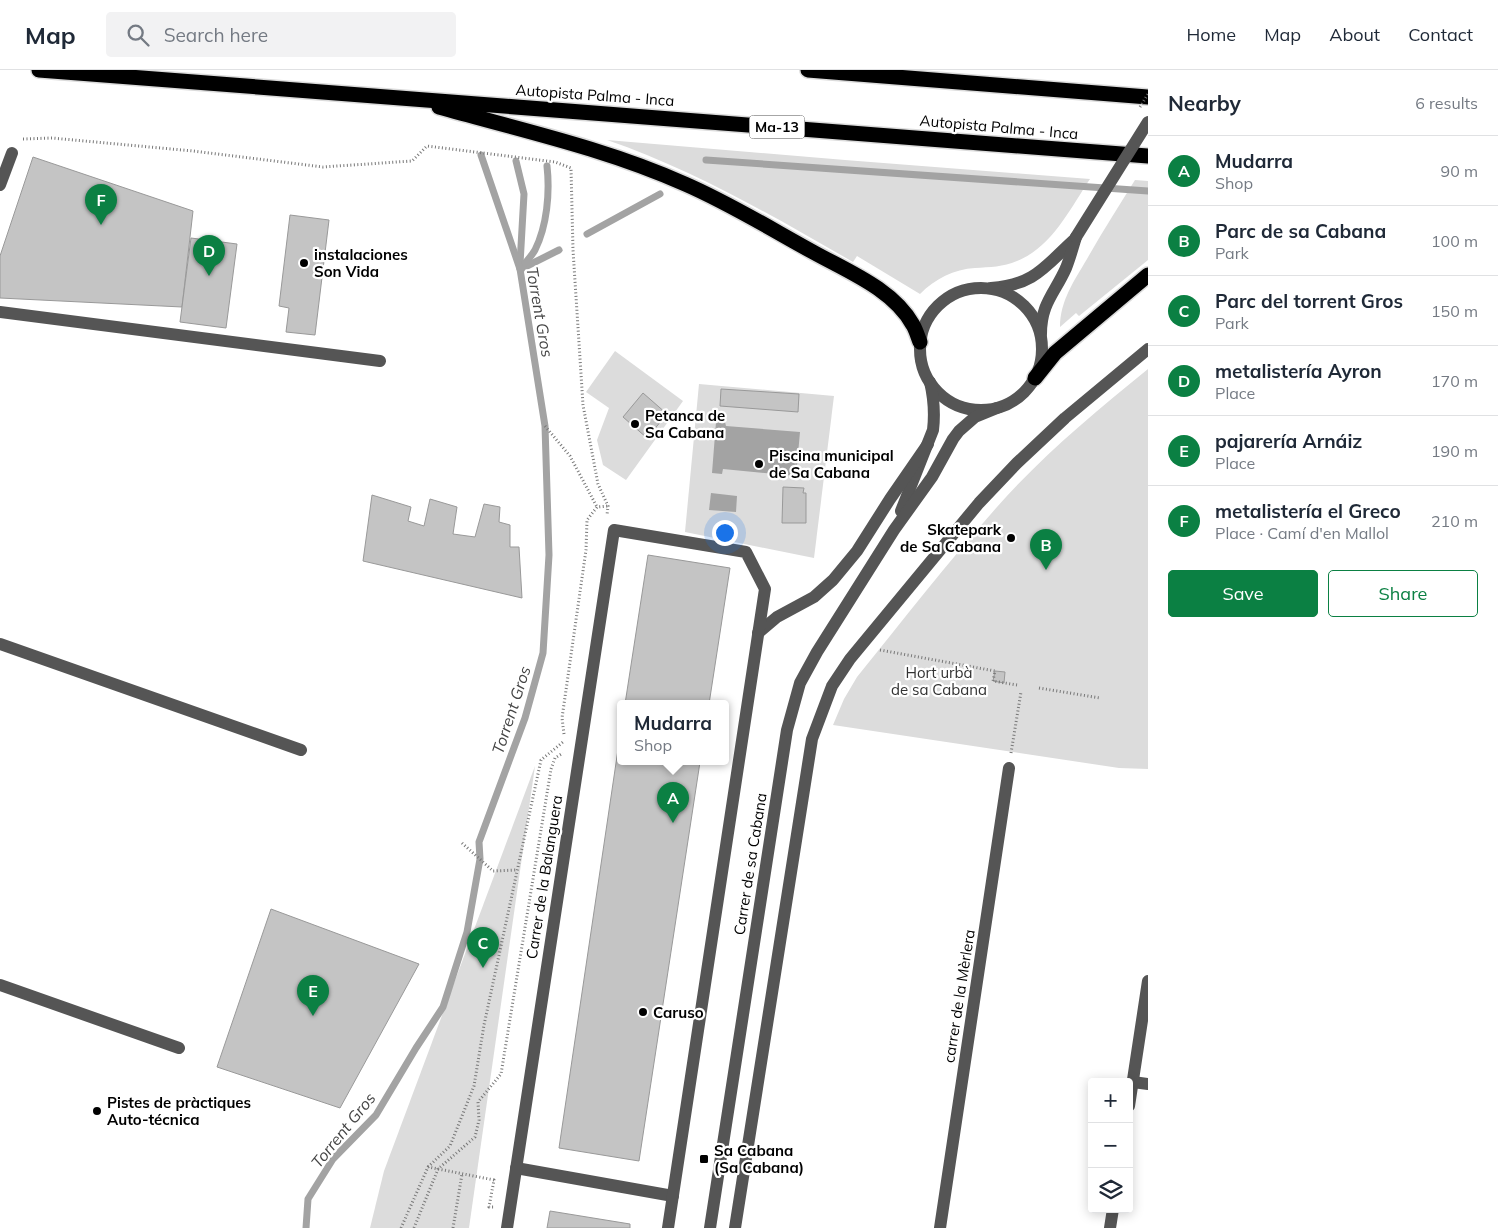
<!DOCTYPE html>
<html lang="en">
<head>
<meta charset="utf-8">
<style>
  body { margin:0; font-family:Mulish,sans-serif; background:#f2f2f3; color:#1f2937 }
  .controls { position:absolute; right:15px; bottom:15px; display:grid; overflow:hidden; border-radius:5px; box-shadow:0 2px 12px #0003 }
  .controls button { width:45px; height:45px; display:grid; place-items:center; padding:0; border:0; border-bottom:1px solid #e0e1e3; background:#fff; color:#1f2937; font:25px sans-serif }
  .you { position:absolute; left:724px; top:462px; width:18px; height:18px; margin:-12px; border:4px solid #fff; border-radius:50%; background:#1a73e8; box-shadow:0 0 0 8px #1a73e833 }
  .badge { display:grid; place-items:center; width:32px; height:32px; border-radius:50%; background:#0b8043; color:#fff; font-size:16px; font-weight:700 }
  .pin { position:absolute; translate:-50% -41px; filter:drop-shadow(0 1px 2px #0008) }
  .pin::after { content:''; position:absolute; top:26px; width:18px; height:15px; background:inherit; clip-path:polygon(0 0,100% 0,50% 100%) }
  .popup { position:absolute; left:617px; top:630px; width:112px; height:65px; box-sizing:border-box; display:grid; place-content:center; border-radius:5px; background:#fff; filter:drop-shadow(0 1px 4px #0005); font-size:16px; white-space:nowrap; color:#747a83 }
  .popup b { font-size:19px; color:#1f2937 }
  .popup::after { content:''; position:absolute; left:50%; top:100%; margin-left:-10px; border:10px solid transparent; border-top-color:#fff }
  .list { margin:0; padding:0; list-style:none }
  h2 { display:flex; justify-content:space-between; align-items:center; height:65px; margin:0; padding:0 20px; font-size:21px }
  h2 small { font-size:16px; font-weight:400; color:#747a83 }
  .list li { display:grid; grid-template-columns:32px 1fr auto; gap:15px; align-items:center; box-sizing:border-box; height:70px; padding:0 20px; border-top:1px solid #e0e1e3 }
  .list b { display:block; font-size:19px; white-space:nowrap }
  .list p { margin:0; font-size:16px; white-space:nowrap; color:#747a83 }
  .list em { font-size:16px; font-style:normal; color:#747a83 }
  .actions { display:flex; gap:10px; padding:15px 20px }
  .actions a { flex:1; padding:11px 0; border:1px solid #0b8043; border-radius:5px; text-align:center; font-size:18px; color:#0b8043 }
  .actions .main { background:#0b8043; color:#fff }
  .icon { flex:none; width:28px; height:28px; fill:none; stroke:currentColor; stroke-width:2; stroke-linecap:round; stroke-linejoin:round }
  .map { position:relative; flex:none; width:1148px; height:1158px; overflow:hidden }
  header { display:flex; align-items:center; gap:30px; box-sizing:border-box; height:70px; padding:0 25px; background:#fff; border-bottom:1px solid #e0e1e3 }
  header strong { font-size:24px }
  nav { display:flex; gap:28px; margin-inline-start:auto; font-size:18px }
  .search { width:350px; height:45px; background:#f2f2f3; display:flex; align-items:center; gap:12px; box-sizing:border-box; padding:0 18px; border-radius:5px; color:#747a83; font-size:19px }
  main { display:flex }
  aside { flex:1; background:#fff }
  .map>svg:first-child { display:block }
  .green { fill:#dcdcdc }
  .water { fill:#a3a3a3 }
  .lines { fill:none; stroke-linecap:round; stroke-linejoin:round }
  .stream { stroke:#a3a3a3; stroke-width:7 }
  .building { fill:#c4c4c4; stroke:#999 }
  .highway-casing { stroke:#dbdbdb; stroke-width:18 }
  .path { stroke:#777; stroke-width:3; stroke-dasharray:1 2.5; stroke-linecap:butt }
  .minor { stroke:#555; stroke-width:12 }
  .highway { stroke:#000; stroke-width:15 }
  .path-bridge { stroke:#777; stroke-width:3; stroke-dasharray:1 2.5; stroke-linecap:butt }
  .minor-bridge { stroke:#555; stroke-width:12 }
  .poi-dot { fill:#000; stroke:#fff; stroke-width:2 }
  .labels { text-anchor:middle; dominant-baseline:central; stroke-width:4.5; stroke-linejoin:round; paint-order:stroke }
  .shield { fill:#fff; stroke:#4c4c4c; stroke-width:1 }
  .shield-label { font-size:14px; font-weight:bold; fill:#000 }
  .street-label { font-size:15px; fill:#000; stroke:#fff }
  .poi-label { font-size:15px; font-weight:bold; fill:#000; stroke:#fff; text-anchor:start }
  .park-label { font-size:15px; fill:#333; stroke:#fff }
  .water-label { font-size:16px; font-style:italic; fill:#444; stroke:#fff }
</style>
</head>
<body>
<header>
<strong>Map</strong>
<div class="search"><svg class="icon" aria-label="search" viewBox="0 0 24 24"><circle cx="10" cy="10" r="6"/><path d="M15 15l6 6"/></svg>Search here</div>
<nav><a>Home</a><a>Map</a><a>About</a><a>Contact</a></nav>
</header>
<main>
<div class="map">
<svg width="1148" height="1158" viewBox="0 0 1148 1158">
  <rect width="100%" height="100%" fill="#fff"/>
  <g class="green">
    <path d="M 607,70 L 845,90 L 1090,109 C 1070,139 1052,177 1017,191 C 1003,197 990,197 975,198 C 954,199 935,209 920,224 L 857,186 L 853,192 C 773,146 694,100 607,70 Z"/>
    <path d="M 1135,110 L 1148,111 L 1148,190 L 1079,246 L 1076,243 L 1060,257 C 1060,231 1074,211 1087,189 C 1102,162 1119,136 1135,110 Z"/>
    <polygon points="615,281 683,331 626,410 603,395 597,370 609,338 586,322"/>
    <path d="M 1148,299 L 1148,699 L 1119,698 L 833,655 L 844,629 L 857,607 C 903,550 948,492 997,437 C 1042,386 1095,342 1148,299 Z"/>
    <polygon points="699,314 834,326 814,488 685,462"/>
    <polygon points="535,696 469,1158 370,1158 384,1101"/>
  </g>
  <g class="water">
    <polygon points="716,352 725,352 726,356 800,362 796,406 723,399 722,404 712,403"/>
    <polygon points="711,423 737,426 736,442 709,440"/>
  </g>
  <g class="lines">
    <g class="stream">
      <polyline points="706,90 1148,121"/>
      <polyline points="516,91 524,124 520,194"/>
      <polyline points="587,164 660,124"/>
      <polyline points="523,198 559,180"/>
      <path d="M 520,199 C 525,193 531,187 535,180 C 547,156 550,123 547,96"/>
      <polyline points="306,1158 308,1129 333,1089 376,1045 416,978 443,937 467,862 480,789 479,772 525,648 543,583 549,485 545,356 520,199 481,85"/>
    </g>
  </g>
  <g class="building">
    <polygon points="33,87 193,141 182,237 0,228 0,186"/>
    <polygon points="290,145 329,150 315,265 286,262 289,238 279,236"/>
    <polygon points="191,168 237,174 226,258 180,252"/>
    <polygon points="721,319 799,324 798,342 720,336"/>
    <polygon points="643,323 667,344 647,368 623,347"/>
    <polygon points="783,417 804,418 803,423 806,423 806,453 782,453"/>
    <polygon points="372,425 411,437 408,451 424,456 430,429 457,437 453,464 475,467 484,434 500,437 499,452 510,455 510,477 519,477 522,528 363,491"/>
    <polygon points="648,485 730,498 709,634 625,634"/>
    <polygon points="995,601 1005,602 1004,613 993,611"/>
    <polygon points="620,666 620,692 700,692 639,1091 559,1078"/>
    <polygon points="271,839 419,894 340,1038 217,997"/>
    <polygon points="550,1141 630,1154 630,1158 547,1158"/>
  </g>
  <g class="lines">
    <defs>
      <g id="highway">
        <polyline points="39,0 1148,86"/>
        <polyline points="808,0 1148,27"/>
        <path d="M 439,37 C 521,60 607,79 685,114 C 729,133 771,159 813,182 C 847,201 893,219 913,255 C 916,260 918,267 920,272"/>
        <polyline points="1035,308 1055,283 1148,205"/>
      </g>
    </defs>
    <use href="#highway" class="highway-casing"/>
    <g class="path">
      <polyline points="23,69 52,68 193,81 323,97 412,91 427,76 555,92 571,98 573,180 583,335 598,414 608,436 607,445"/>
      <polyline points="545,356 570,386 597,437"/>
      <polyline points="880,580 995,601 993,611 1017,615"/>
      <polyline points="1039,618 1100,628"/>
      <polyline points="564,664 562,648 586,480 587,450 597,437 608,436"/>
      <polyline points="1011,683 1021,622"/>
      <polyline points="462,773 493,801 517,800"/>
      <polyline points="428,1097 450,1076 474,1016 484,955 541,690 563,672"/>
      <polyline points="401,1158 428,1097 494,1110 489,1137 494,1137"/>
      <polyline points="414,1158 438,1099 475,1067 479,1050 478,1032 501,1004 551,699 555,688 563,683"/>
      <polyline points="453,1158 462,1104"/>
    </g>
    <g class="minor">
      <polyline points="0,115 12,83"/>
      <path d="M 991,218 C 1035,215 1045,196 1075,169"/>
      <circle cx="981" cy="279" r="61"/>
      <polyline points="0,242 380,291"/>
      <path d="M 1041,264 C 1041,233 1055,223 1066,198 C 1070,188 1073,177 1076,167"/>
      <path d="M 901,441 L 933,360 C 935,343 934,329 930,312"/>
      <polyline points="758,563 777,547 814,527 833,510 857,481 890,429 928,374"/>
      <polyline points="0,574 301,680"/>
      <polyline points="0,915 179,978"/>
      <polyline points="1133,1012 1148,1014"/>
      <polyline points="1129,1036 1148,911"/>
      <polyline points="516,1098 673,1126"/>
      <polyline points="507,1158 614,460 746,482 765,519 668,1158"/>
      <polyline points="710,1158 787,660 800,613 817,582 894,460 932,407 953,369 959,361 975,347 997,338"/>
      <polyline points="735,1158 812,669 832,616 850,589 979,433 1017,393 1065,348 1148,279"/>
      <polyline points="940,1158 1009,698"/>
      <polyline points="1110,1158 1113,1139"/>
    </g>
    <use href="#highway" class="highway"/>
    <polyline class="path-bridge" points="1140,37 1148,24"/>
    <polyline class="minor-bridge" points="1076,167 1148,52"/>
  </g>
  <g class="poi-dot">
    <circle cx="304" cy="193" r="5"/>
    <circle cx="635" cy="354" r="5"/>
    <circle cx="759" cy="394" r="5"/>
    <circle cx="1011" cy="468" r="5"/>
    <circle cx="643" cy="942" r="5"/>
    <circle cx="97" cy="1041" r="5"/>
    <rect x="699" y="1084" width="10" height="10" rx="2.5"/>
  </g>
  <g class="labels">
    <rect class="shield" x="749.5" y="45.5" width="55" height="23" rx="4"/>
    <g class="shield-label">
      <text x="777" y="57">Ma-13</text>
    </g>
    <g class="street-label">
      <text transform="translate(595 25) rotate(4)">Autopista Palma - Inca</text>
      <text transform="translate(999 57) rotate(5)">Autopista Palma - Inca</text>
      <text transform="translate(750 794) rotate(-81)">Carrer de sa Cabana</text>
      <text transform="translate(544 807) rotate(-81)">Carrer de la Balanguera</text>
      <text transform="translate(959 926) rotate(-81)">carrer de la Mèrlera</text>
    </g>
    <g class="poi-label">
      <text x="314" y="184">instalaciones<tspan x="314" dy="17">Son Vida</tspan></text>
      <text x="645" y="345">Petanca de<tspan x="645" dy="17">Sa Cabana</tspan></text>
      <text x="769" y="385">Piscina municipal<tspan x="769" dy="17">de Sa Cabana</tspan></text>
      <text x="1001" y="459" text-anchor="end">Skatepark<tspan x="1001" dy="17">de Sa Cabana</tspan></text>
      <text x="653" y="942">Caruso</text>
      <text x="107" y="1032">Pistes de pràctiques<tspan x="107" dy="17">Auto-técnica</tspan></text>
      <text x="714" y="1080">Sa Cabana<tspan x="714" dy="17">(Sa Cabana)</tspan></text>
    </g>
    <g class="park-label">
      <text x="939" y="602">Hort urbà<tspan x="939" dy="17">de sa Cabana</tspan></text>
    </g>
    <g class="water-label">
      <text transform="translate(540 242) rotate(80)">Torrent Gros</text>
      <text transform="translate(511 640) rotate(-72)">Torrent Gros</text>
      <text transform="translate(343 1060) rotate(-51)">Torrent Gros</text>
    </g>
  </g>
</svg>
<div class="controls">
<button>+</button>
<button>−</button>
<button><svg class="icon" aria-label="layers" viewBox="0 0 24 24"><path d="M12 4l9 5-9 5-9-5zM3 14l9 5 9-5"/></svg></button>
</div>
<div class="you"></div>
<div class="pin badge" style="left:673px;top:753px">A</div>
<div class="popup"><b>Mudarra</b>Shop</div>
<div class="pin badge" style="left:1046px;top:500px">B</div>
<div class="pin badge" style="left:483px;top:898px">C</div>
<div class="pin badge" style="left:209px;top:206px">D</div>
<div class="pin badge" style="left:313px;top:946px">E</div>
<div class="pin badge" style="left:101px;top:155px">F</div>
</div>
<aside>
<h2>Nearby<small>6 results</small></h2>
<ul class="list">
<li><span class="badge">A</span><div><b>Mudarra</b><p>Shop</p></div><em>90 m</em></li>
<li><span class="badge">B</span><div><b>Parc de sa Cabana</b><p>Park</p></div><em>100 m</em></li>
<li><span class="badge">C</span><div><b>Parc del torrent Gros</b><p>Park</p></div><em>150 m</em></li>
<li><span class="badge">D</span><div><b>metalistería Ayron</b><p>Place</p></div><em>170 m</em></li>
<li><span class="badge">E</span><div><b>pajarería Arnáiz</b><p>Place</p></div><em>190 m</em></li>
<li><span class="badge">F</span><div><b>metalistería el Greco</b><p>Place · Camí d'en Mallol</p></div><em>210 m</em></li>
</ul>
<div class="actions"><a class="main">Save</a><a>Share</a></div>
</aside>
</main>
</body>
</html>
